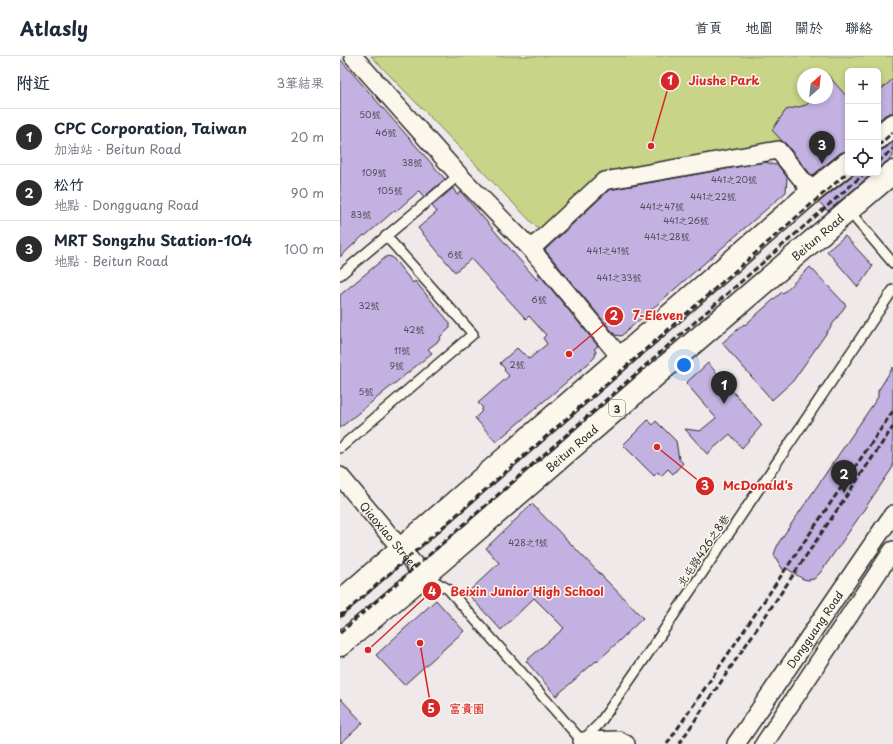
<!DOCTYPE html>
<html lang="zh-TW">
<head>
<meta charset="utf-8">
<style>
  body { margin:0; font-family:"Playpen Sans","LXGW WenKai TC",sans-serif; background:#f6f6f7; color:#1f2937 }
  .controls { position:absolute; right:12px; top:12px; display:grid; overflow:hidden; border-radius:6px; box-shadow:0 2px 6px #0003 }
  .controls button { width:36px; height:36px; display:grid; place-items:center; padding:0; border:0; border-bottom:1px solid #e0e1e3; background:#fff; color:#1f2937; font:20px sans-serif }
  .compass { position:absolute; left:457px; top:12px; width:36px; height:36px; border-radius:50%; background:#fff; box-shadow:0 2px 6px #0003; rotate:27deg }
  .you { position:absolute; left:344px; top:309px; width:14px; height:14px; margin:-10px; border:3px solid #fff; border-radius:50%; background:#1a73e8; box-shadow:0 0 0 6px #1a73e833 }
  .badge { display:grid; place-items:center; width:26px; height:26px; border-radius:50%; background:#2b2b2b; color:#fff; font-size:13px; font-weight:700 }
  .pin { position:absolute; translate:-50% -33px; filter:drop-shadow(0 1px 2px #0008) }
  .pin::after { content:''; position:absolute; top:21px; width:14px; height:12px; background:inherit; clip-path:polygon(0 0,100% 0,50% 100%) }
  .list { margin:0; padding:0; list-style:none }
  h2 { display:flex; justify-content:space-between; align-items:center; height:52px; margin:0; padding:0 16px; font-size:17px }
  h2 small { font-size:13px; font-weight:400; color:#747a83 }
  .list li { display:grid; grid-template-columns:26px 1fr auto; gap:12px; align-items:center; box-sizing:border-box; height:56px; padding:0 16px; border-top:1px solid #e0e1e3 }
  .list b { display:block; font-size:15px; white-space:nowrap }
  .list p { margin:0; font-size:13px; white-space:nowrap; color:#747a83 }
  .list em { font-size:13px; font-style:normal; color:#747a83 }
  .icon { flex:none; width:22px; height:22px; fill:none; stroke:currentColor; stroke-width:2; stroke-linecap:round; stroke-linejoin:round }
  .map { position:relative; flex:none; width:553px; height:688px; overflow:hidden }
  header { display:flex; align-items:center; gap:24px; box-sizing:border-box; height:56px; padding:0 20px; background:#fff; border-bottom:1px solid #e0e1e3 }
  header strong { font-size:19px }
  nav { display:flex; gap:22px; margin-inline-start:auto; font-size:14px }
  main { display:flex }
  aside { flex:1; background:#fff }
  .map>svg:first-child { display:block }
  .green { fill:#c8d487; stroke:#7a8059; fill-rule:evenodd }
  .building { fill:#c2b1e1; stroke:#2b2b2b }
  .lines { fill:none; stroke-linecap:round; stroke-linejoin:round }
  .service-casing { stroke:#2b2b2b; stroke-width:12 }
  .minor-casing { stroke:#2b2b2b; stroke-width:20 }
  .primary-casing { stroke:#2b2b2b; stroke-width:25 }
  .service { stroke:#fbf7ec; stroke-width:9 }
  .minor { stroke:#fbf7ec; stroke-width:17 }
  .primary { stroke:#fbf7ec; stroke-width:22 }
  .rail { stroke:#2b2b2b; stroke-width:3; stroke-dasharray:6 3; stroke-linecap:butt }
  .labels { text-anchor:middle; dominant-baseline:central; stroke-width:3; stroke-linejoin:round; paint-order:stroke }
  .number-label { font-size:9px; fill:#514c58 }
  .shield { fill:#fbf7ec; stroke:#696865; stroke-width:1 }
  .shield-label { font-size:10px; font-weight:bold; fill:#2b2b2b }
  .street-label { font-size:11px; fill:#2b2b2b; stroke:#fbf7ec }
  .leader { fill:none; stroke:#d62828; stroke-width:1.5 }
  .callout-dot { fill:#d62828; stroke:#fbf7ec; stroke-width:1.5 }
  .mark-label { font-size:12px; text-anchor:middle; font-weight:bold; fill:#fff }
  .callout-label { font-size:12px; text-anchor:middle; font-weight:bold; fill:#d62828; stroke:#fbf7ec; stroke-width:3; stroke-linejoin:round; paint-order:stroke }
</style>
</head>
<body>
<header>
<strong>Atlasly</strong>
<nav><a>首頁</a><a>地圖</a><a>關於</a><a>聯絡</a></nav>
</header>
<main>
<aside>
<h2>附近<small>3筆結果</small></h2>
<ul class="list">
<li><span class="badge">1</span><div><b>CPC Corporation, Taiwan</b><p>加油站 · Beitun Road</p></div><em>20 m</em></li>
<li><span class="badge">2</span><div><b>松竹</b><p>地點 · Dongguang Road</p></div><em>90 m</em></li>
<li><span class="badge">3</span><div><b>MRT Songzhu Station-104</b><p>地點 · Beitun Road</p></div><em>100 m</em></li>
</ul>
</aside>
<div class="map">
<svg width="553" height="688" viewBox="0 0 553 688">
  <rect width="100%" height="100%" fill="#f0e9ea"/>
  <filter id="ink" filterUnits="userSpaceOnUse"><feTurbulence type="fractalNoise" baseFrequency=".025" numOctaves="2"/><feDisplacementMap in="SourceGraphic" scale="8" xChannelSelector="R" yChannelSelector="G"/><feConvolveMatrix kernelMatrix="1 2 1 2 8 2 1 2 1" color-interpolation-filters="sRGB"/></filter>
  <g filter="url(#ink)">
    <path class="green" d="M 31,0 L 553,0 L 553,42 L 538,57 L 538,15 L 508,15 L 508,87 L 477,118 L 445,93 L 263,124 L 201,176 ZM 463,18 L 487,18 L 487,42 L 463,42 Z"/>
    <g class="building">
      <polygon points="0,3 105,123 84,141 79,135 55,156 54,155 25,180 24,179 0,201"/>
      <polygon points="487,18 508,42 508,95 506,95 500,97 472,120 446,88 442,85 432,74 446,54 466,49 474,42 487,42"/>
      <polygon points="553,23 553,57 550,57 545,59 538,65 538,36"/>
      <polygon points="553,86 553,101 538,112 538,94 541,94 546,92"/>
      <polygon points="425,106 435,109 437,108 447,121 446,136 281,280 275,279 205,194 269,134"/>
      <polygon points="516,117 533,117 488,155 479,146"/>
      <polygon points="113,132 117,139 121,136 197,224 198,217 258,290 254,293 256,295 255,301 250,306 156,386 135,362 142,355 141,354 143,352 138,347 169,320 164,314 165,313 160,307 177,292 183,298 184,297 189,303 207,288 203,282 206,279 189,260 186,263 131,203 115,216 78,172 97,156 92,150"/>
      <polygon points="505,180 533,210 518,231 487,195"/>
      <polygon points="47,200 52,201 73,227 75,225 110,267 110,272 100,281 101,283 88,293 92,297 0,372 0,239"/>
      <polygon points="470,211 506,249 453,325 432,344 382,287 404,268 405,269 442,236 443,237"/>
      <polygon points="368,307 422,369 402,392 390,378 367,398 345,373 360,375 376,362 346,327"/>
      <polygon points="553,311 553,411 502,486 480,517 474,523 468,524 463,523 446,512 444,515 435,501 434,498 439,486 538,341 538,335"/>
      <polygon points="308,364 313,369 316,365 336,385 339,403 343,407 333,418 328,413 321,420 318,416 314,420 283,389"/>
      <polygon points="192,448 303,562 257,606 256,605 216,640 186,605 224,572 194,542 161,574 127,537 159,507 146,492"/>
      <polygon points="96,544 124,575 64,629 36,599"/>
      <polygon points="0,642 23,667 0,688"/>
    </g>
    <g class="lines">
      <defs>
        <g id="service">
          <polyline points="508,154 553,207"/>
          <polyline points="0,219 119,119"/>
          <polyline points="0,392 133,278 46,180"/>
          <polyline points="83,519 108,533 242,685 240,688"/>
          <polyline points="243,684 259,668 301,608 553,234"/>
        </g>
        <g id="minor">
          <polyline points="13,0 119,119 191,193 281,302"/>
          <polyline points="191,193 264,125 438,94 464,126 473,135"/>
          <path id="s1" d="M 0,420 L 83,519"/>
          <polyline points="242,685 278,684 286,688"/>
          <path id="s2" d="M 396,688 L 553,458"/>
          <polyline points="424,688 553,494"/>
        </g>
        <g id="primary">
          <polyline points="538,82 553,69"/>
          <polyline points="0,546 473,135 508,107"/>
          <path id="s3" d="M 0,589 L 101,505 L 304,329 L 553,116"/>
        </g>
      </defs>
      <use href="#service" class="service-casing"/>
      <use href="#minor" class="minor-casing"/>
      <use href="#primary" class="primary-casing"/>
      <use href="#service" class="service"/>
      <use href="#minor" class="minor"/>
      <use href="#primary" class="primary"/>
      <g class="rail">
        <polyline points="538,90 553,76"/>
        <polyline points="538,106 553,93"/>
        <polyline points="0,561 508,116"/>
        <polyline points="0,577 525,117"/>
        <polyline points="327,688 553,355"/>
        <polyline points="339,688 553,371"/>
      </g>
    </g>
  </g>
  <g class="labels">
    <g class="number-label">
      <text x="30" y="58">50號</text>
      <text x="46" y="76">46號</text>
      <text x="72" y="106">38號</text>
      <text x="34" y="116">109號</text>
      <text x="394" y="123">441之20號</text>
      <text x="50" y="134">105號</text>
      <text x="373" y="140">441之22號</text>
      <text x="322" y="150">441之47號</text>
      <text x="21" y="158">83號</text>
      <text x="346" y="164">441之26號</text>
      <text x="327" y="180">441之28號</text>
      <text x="268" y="194">441之41號</text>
      <text x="115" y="198">6號</text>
      <text x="279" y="221">441之33號</text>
      <text x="199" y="243">6號</text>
      <text x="29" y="249">32號</text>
      <text x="74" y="273">42號</text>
      <text x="62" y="294">11號</text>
      <text x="177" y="308">2號</text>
      <text x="57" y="309">9號</text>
      <text x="26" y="335">5號</text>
      <text x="188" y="486">428之1號</text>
    </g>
    <rect class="shield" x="269" y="344" width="16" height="16" rx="3"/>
    <g class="shield-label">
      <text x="277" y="352">3</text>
    </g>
    <g class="street-label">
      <text stroke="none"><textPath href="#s3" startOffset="628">Beitun Road</textPath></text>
      <text stroke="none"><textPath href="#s3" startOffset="304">Beitun Road</textPath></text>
      <text stroke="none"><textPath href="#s1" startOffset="77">Qiaoxiao Street</textPath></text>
      <text transform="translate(363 494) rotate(-56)">北屯路426之8巷</text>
      <text stroke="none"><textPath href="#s2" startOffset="139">Dongguang Road</textPath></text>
    </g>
  </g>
  <path class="leader" d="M311 90L330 25M229 298L274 260M317 391L365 430M28 594L92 535M80 587L91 652"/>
  <g class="callout-dot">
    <circle cx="311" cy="90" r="4"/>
    <circle cx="229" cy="298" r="4"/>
    <circle cx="317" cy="391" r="4"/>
    <circle cx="28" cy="594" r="4"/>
    <circle cx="80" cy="587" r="4"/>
    <circle cx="330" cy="25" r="10"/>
    <circle cx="274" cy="260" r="10"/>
    <circle cx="365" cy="430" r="10"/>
    <circle cx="92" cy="535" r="10"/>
    <circle cx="91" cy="652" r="10"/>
  </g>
  <g class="mark-label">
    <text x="330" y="29">1</text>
    <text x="274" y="264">2</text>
    <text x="365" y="434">3</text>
    <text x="92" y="540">4</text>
    <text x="91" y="657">5</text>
  </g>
  <g class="callout-label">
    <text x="384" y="29">Jiushe Park</text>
    <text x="318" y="264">7-Eleven</text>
    <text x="418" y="434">McDonald's</text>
    <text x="187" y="540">Beixin Junior High School</text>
    <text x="127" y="657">富貴園</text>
  </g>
</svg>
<div class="controls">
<button>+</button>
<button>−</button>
<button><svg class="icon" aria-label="locate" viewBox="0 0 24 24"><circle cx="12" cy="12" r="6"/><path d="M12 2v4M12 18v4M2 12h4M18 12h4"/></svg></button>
</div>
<svg class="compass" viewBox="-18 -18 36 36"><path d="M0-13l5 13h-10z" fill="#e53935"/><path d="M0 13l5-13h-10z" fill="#747a83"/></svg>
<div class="you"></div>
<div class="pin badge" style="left:384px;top:348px">1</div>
<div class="pin badge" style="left:504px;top:437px">2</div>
<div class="pin badge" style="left:482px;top:108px">3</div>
</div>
</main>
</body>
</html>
